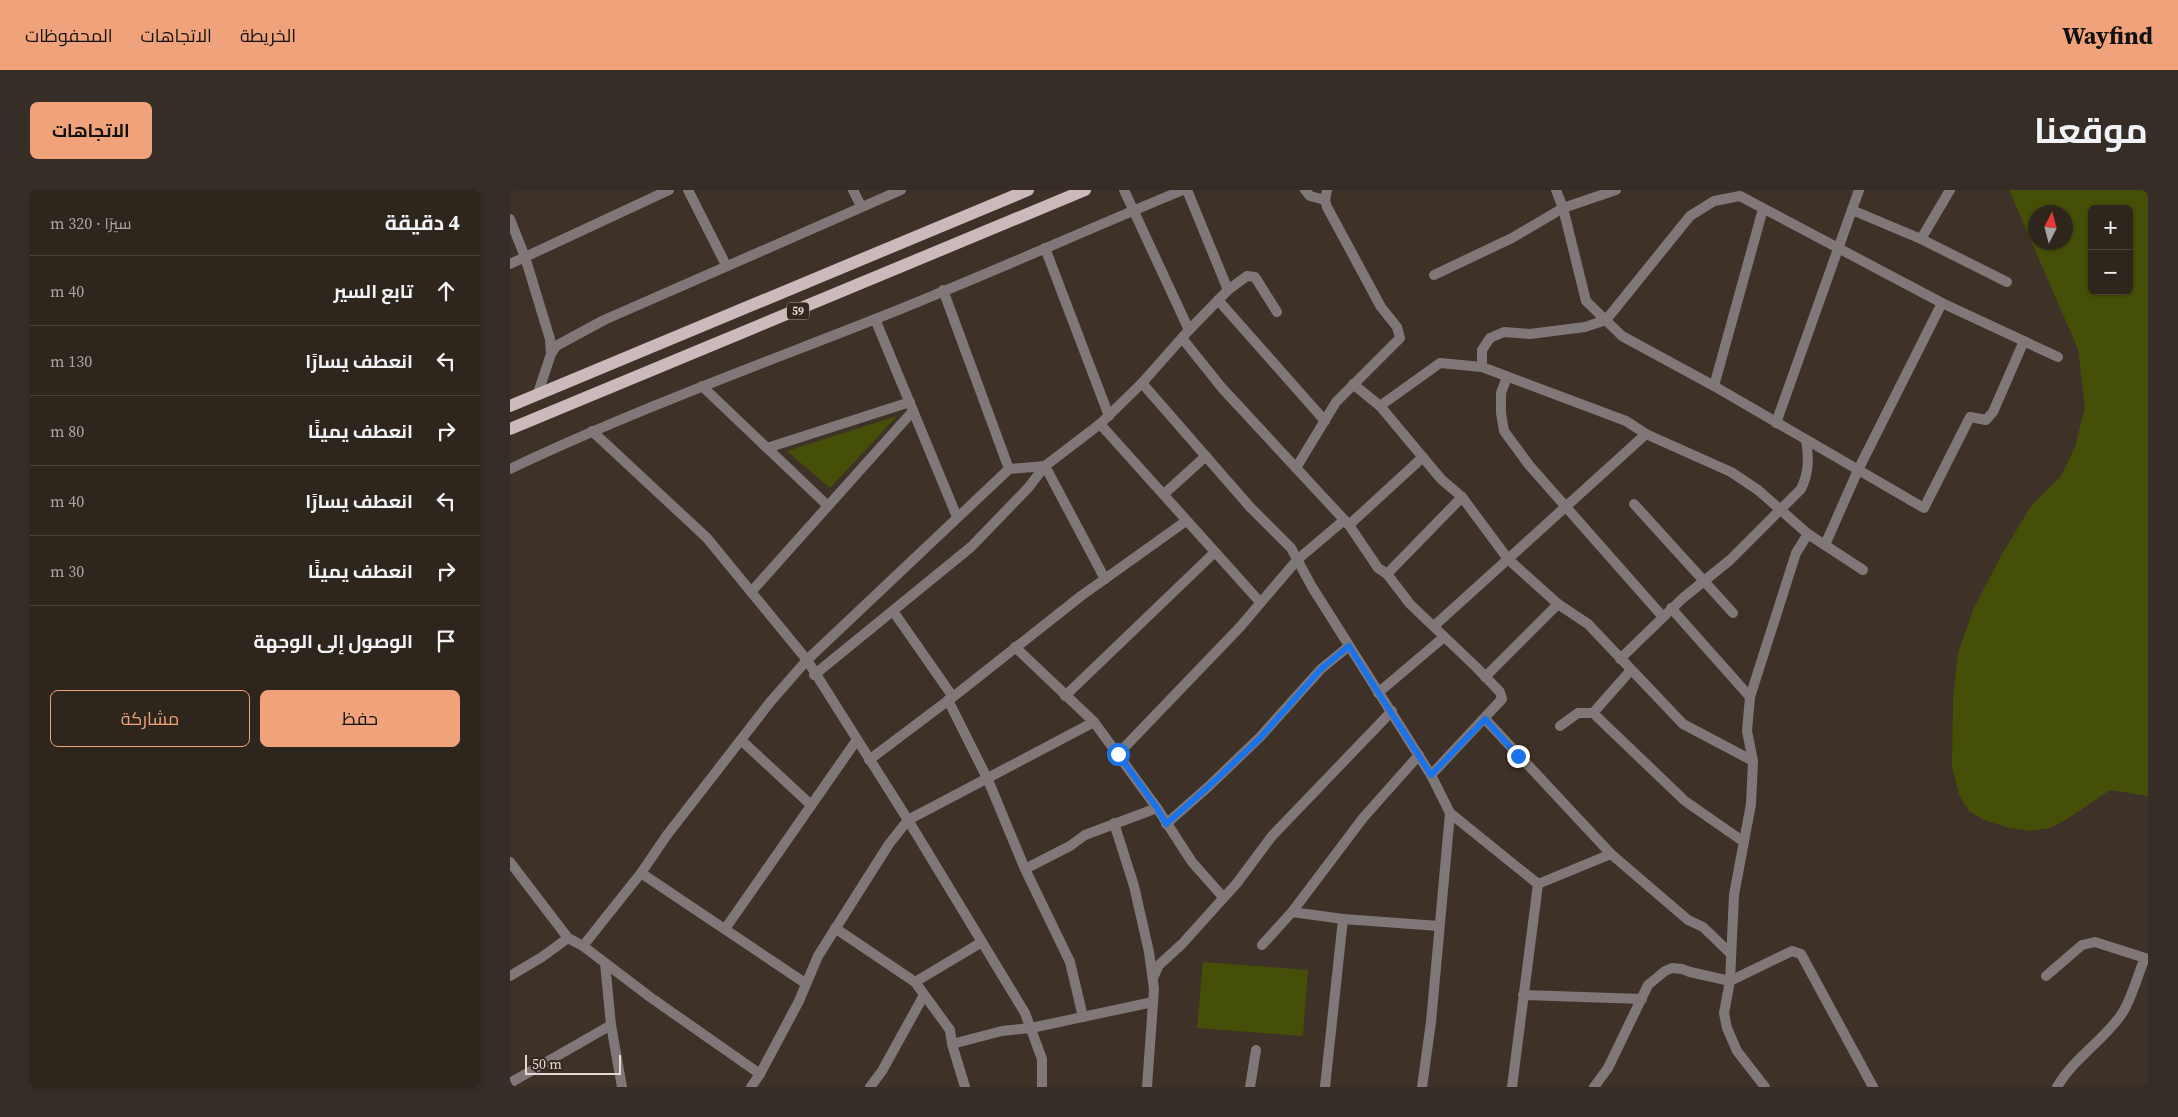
<!DOCTYPE html>
<html lang="ar">
<head>
<meta charset="utf-8">
<style>
  body { margin:0; font-family:"Source Serif 4",Cairo,serif; background:#362d26; color:#f1f3f6; direction:rtl }
  .controls { position:absolute; right:15px; top:15px; display:grid; overflow:hidden; border-radius:8px; box-shadow:0 1px 4px #0004 }
  .controls button { width:45px; height:45px; display:grid; place-items:center; padding:0; border:0; border-bottom:1px solid #49423b; background:#2e251d; color:#f1f3f6; font:25px sans-serif }
  .compass { position:absolute; left:1518px; top:15px; width:45px; height:45px; border-radius:50%; background:#2e251d; box-shadow:0 1px 4px #0004; rotate:6deg }
  .scale { position:absolute; left:15px; bottom:12px; width:96px; box-sizing:border-box; padding-left:5px; border:2px solid #e3dad5; border-top:0; font-size:14px; line-height:18px; white-space:nowrap; color:#e3dad5; -webkit-text-stroke:4px #34271e; paint-order:stroke }
  .stop { position:absolute; width:15px; height:15px; margin:-11px; border:4px solid #1a73e8; border-radius:50%; background:#fff }
  .stop.end { background:#1a73e8; border-color:#fff; box-shadow:0 1px 5px #0008 }
  .list { margin:0; padding:0; list-style:none }
  h2 { display:flex; justify-content:space-between; align-items:center; height:65px; margin:0; padding:0 20px; font-size:21px }
  h2 small { font-size:16px; font-weight:400; color:#a7a5a4 }
  .list li { display:grid; grid-template-columns:32px 1fr auto; gap:15px; align-items:center; box-sizing:border-box; height:70px; padding:0 20px; border-top:1px solid #49423b }
  .list b { display:block; font-size:19px; white-space:nowrap }
  .list em { font-size:16px; font-style:normal; color:#a7a5a4 }
  .actions { display:flex; gap:10px; padding:15px 20px }
  .actions a { flex:1; padding:11px 0; border:1px solid #f0a27a; border-radius:8px; text-align:center; font-size:18px; color:#f0a27a }
  .actions .main { background:#f0a27a; color:#111 }
  .icon { flex:none; width:28px; height:28px; fill:none; stroke:currentColor; stroke-width:2; stroke-linecap:round; stroke-linejoin:round }
  .map { position:relative; flex:none; width:1638px; height:897px; overflow:hidden; direction:ltr; border-radius:8px }
  header { display:flex; align-items:center; gap:30px; box-sizing:border-box; height:70px; padding:0 25px; background:#f0a27a; color:#111 }
  header strong { font-size:24px }
  nav { display:flex; gap:28px; margin-inline-start:auto; font-size:18px }
  .intro { display:flex; align-items:center; justify-content:space-between; box-sizing:border-box; height:120px; padding:0 30px }
  h1 { margin:0; font-size:35px }
  .button { padding:12px 22px; border-radius:8px; background:#f0a27a; color:#111; font-size:18px; font-weight:700 }
  main { display:flex; gap:30px; padding:0 30px }
  aside { flex:1; background:#2e251d; border-radius:8px; box-shadow:0 1px 4px #0004 }
  .map>svg:first-child { display:block }
  .green { fill:#464f08; fill-rule:evenodd }
  .lines { fill:none; stroke-linecap:round; stroke-linejoin:round }
  .minor { stroke:#807778; stroke-width:10 }
  .primary { stroke:#cbb9bc; stroke-width:12 }
  .route { stroke:#1a73e8; stroke-width:6 }
  .labels { text-anchor:middle; dominant-baseline:central; stroke-width:4.5; stroke-linejoin:round; paint-order:stroke }
  .shield { fill:#34271e; stroke:#aea49e; stroke-width:1 }
  .shield-label { font-size:11px; font-weight:bold; fill:#e3dad5 }
</style>
</head>
<body>
<header>
<strong>Wayfind</strong>
<nav><a>الخريطة</a><a>الاتجاهات</a><a>المحفوظات</a></nav>
</header>
<div class="intro"><h1>موقعنا</h1><a class="button">الاتجاهات</a></div>
<main>
<div class="map">
<svg width="1638" height="897" viewBox="0 0 1638 897">
  <rect width="100%" height="100%" fill="#3e3127"/>
  <g class="green">
    <path d="M 1499,0 L 1638,0 L 1638,606 L 1600,600 L 1557,629 L 1540,638 L 1521,641 L 1499,638 L 1474,630 L 1459,621 L 1450,607 L 1442,577 L 1443,509 L 1448,463 L 1463,420 L 1492,364 L 1521,316 L 1551,286 L 1565,257 L 1575,217 L 1568,159 ZM 1582,19 L 1619,19 L 1619,101 L 1582,101 ZM 1556,22 L 1556,52 L 1526,52 L 1526,22 Z"/>
    <polygon points="387,226 320,298 277,261"/>
    <polygon points="693,772 798,780 793,846 687,838"/>
  </g>
  <g class="lines">
    <g class="minor">
      <polyline points="178,0 216,75"/>
      <polyline points="343,0 351,16"/>
      <polyline points="614,0 679,140"/>
      <polyline points="677,0 718,100"/>
      <polyline points="795,0 800,6 815,10"/>
      <polyline points="1046,0 1053,18 1076,111 1112,146 1204,196 1414,318 1460,227 1476,230 1483,222 1514,151"/>
      <polyline points="1342,20 1411,49 1497,92"/>
      <polyline points="0,29 15,67 40,149 41,164"/>
      <polyline points="1411,49 1440,0"/>
      <polyline points="535,58 599,226"/>
      <polyline points="0,74 159,0"/>
      <polyline points="924,85 1002,48 1053,18 1106,0"/>
      <polyline points="433,100 499,279"/>
      <polyline points="708,110 815,231"/>
      <polyline points="365,129 447,327"/>
      <polyline points="672,148 712,198 839,335 868,378 877,384 900,414 966,477 990,502 992,509 921,585"/>
      <polyline points="972,177 972,160 980,148 994,142 1020,144 1075,137 1096,130 1180,26 1204,11 1230,6 1432,113 1548,167"/>
      <polyline points="997,187 991,203 991,223 994,241 1019,275 1153,427"/>
      <polyline points="632,193 740,317 781,358 802,397 921,585 940,623 921,832 912,897"/>
      <polyline points="843,194 870,216 931,289 952,307 998,369 1048,414 1078,434 1173,534 1243,571"/>
      <polyline points="192,196 318,316"/>
      <polyline points="1204,196 1253,19"/>
      <polyline points="28,203 41,164 46,156 94,130 391,0"/>
      <polyline points="870,216 930,173 972,177 1116,231 1136,244 1221,282 1248,300 1298,344 1353,380"/>
      <polyline points="1266,233 1349,0"/>
      <polyline points="590,234 750,412"/>
      <polyline points="82,241 197,348 297,470 398,630 515,823 532,869 532,897"/>
      <polyline points="257,258 400,212"/>
      <polyline points="786,278 826,212 890,148 887,137 871,117 817,17 815,10 817,0"/>
      <path d="M 0,279 C 118,223 241,178 363,130 C 467,89 569,43 673,0"/>
      <polyline points="654,304 696,266"/>
      <polyline points="1124,314 1223,423"/>
      <polyline points="839,335 913,267"/>
      <polyline points="1315,355 1348,280 1432,113"/>
      <polyline points="877,384 952,307"/>
      <polyline points="241,402 403,221"/>
      <polyline points="1161,418 1240,507"/>
      <polyline points="383,421 443,507"/>
      <polyline points="924,436 1136,244"/>
      <polyline points="505,457 584,532 647,618 682,672 713,707"/>
      <path d="M 1110,469 L 1173,408 L 1220,370 L 1291,299 C 1299,283 1299,268 1296,250"/>
      <polyline points="304,485 461,357 518,298 535,276 590,234 632,193 679,140 718,100 737,86 745,87 767,122"/>
      <polyline points="975,487 1048,414"/>
      <polyline points="868,503 934,447"/>
      <polyline points="555,506 705,362"/>
      <polyline points="438,510 478,590 515,679 560,772 573,827"/>
      <polyline points="1083,523 1175,611 1234,652"/>
      <polyline points="975,529 1101,664 1178,730 1193,737 1221,764"/>
      <polyline points="1050,536 1068,523 1083,523 1121,480"/>
      <polyline points="231,550 301,615"/>
      <polyline points="608,564 730,437 787,370 833,331"/>
      <polyline points="359,570 448,503 571,406 676,331"/>
      <polyline points="940,623 1028,694"/>
      <polyline points="604,633 624,696 639,762 644,799 637,897"/>
      <polyline points="656,634 698,597 750,547 811,479 839,456"/>
      <polyline points="0,672 58,748 73,756 140,807 250,884"/>
      <polyline points="515,679 560,656 575,645 647,618"/>
      <polyline points="131,683 295,793"/>
      <polyline points="782,722 833,729 929,736"/>
      <polyline points="325,738 405,792 440,840 442,854 455,897"/>
      <polyline points="215,739 346,551"/>
      <polyline points="752,755 782,722 853,628 909,565"/>
      <polyline points="73,756 131,683 157,645 261,511 297,470 499,279 535,276 595,389"/>
      <polyline points="95,773 101,835 112,897"/>
      <polyline points="0,786 32,767 58,748"/>
      <path d="M 1536,786 L 1572,755 L 1585,752 L 1635,768 C 1627,786 1622,809 1611,825 C 1593,851 1563,869 1547,897"/>
      <polyline points="643,788 649,775 672,754 727,693 762,646 882,521"/>
      <polyline points="405,792 472,752"/>
      <polyline points="1013,805 1132,809"/>
      <polyline points="442,854 492,841 521,838 643,812"/>
      <polyline points="0,893 101,835"/>
      <polyline points="241,897 250,884 289,811 308,766 379,654 398,630 584,532"/>
      <polyline points="360,897 372,881 414,805"/>
      <polyline points="740,897 746,860"/>
      <polyline points="815,897 833,729"/>
      <polyline points="1002,897 1028,694 1101,664"/>
      <polyline points="1084,897 1098,878 1138,795 1155,781 1162,778 1172,779 1180,782 1220,791 1282,761 1291,764 1363,897"/>
      <polyline points="1255,897 1227,861 1217,838 1214,823 1220,791 1224,705 1241,614 1243,571 1237,541 1240,507 1286,363 1298,344"/>
    </g>
    <g class="primary">
      <polyline points="0,216 518,0"/>
      <polyline points="0,239 575,0"/>
    </g>
  </g>
  <g class="lines">
    <path class="route" d="M 608,564 L 647,618 L 656,634 L 698,597 L 750,548 L 811,479 L 839,456 C 866,500 894,542 921,585 L 975,529 L 1008,566"/>
  </g>
  <g class="labels">
    <rect class="shield" x="277" y="112.5" width="22" height="17" rx="4"/>
    <g class="shield-label">
      <text x="288" y="121">59</text>
    </g>
  </g>
</svg>
<div class="controls">
<button>+</button>
<button>−</button>
</div>
<svg class="compass" viewBox="-18 -18 36 36"><path d="M0-13l5 13h-10z" fill="#e53935"/><path d="M0 13l5-13h-10z" fill="#a7a5a4"/></svg>
<div class="scale">50 m</div>
<div class="stop" style="left:608px;top:564px"></div>
<div class="stop end" style="left:1008px;top:566px"></div>
</div>
<aside>
<h2>4 دقيقة<small>سيرًا · 320 m</small></h2>
<ul class="list">
<li><svg class="icon" aria-label="ahead" viewBox="0 0 24 24"><path d="M12 20V5M6 11l6-6 6 6"/></svg><div><b>تابع السير</b></div><em>40 m</em></li>
<li><svg class="icon" aria-label="left" viewBox="0 0 24 24"><path d="M17 20v-9H6M10 6l-5 5 5 5"/></svg><div><b>انعطف يسارًا</b></div><em>130 m</em></li>
<li><svg class="icon" aria-label="right" viewBox="0 0 24 24"><path d="M7 20v-9h11M14 6l5 5-5 5"/></svg><div><b>انعطف يمينًا</b></div><em>80 m</em></li>
<li><svg class="icon" aria-label="left" viewBox="0 0 24 24"><path d="M17 20v-9H6M10 6l-5 5 5 5"/></svg><div><b>انعطف يسارًا</b></div><em>40 m</em></li>
<li><svg class="icon" aria-label="right" viewBox="0 0 24 24"><path d="M7 20v-9h11M14 6l5 5-5 5"/></svg><div><b>انعطف يمينًا</b></div><em>30 m</em></li>
<li><svg class="icon" aria-label="arrive" viewBox="0 0 24 24"><path d="M6 21V4h12l-3 4 3 4H6"/></svg><div><b>الوصول إلى الوجهة</b></div></li>
</ul>
<div class="actions"><a class="main">حفظ</a><a>مشاركة</a></div>
</aside>
</main>
</body>
</html>
